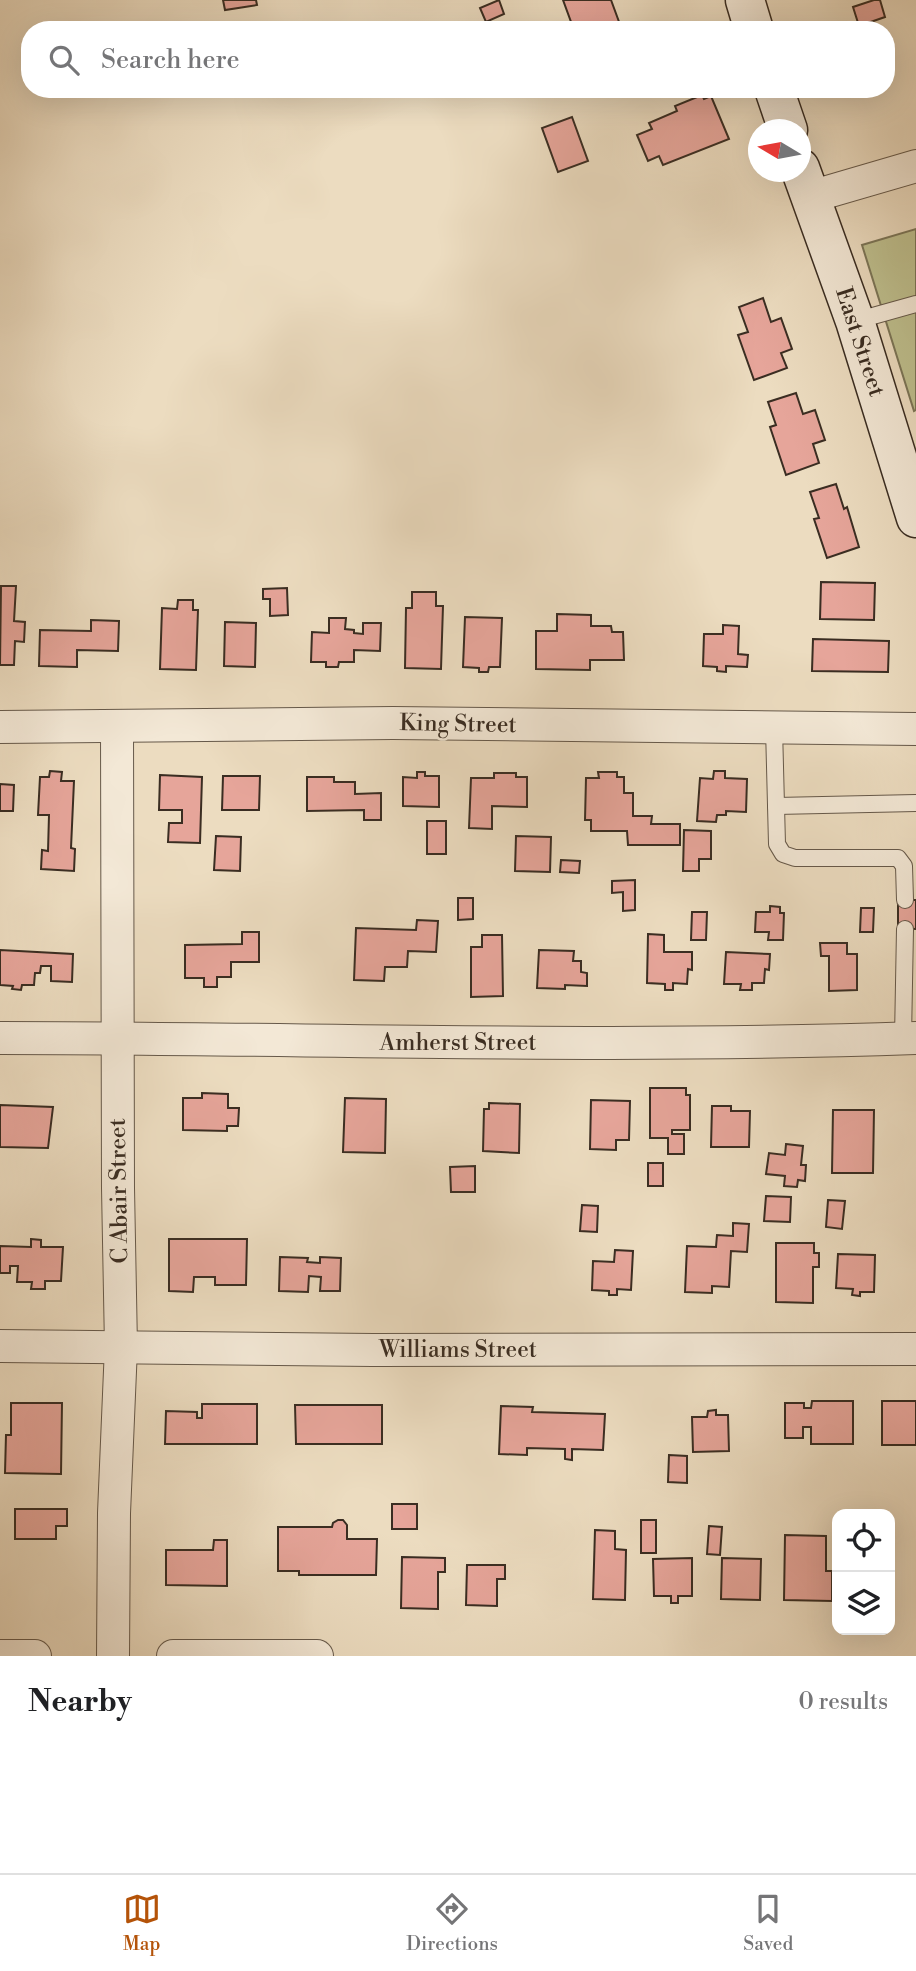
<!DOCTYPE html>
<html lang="en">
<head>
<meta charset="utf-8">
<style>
  body { margin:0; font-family:"Libre Bodoni",serif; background:#f2f2f2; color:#202124 }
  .controls { position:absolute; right:21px; bottom:21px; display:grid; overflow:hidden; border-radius:14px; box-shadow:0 7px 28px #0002 }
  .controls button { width:63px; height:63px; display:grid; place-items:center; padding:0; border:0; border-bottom:2px solid #e0e0e0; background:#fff; color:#202124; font:35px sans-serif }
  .compass { position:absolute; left:748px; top:119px; width:63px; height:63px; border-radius:50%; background:#fff; box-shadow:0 7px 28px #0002; rotate:280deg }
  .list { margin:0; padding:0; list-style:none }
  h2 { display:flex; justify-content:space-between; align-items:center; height:91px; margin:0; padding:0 28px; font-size:30px }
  h2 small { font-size:23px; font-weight:400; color:#757577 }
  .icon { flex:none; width:38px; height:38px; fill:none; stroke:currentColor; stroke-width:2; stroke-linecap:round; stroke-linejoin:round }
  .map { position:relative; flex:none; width:916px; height:1656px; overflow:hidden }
  .search { position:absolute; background:#fff; box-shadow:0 7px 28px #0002; left:21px; right:21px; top:21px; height:77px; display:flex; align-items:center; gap:18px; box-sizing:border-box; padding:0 24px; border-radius:28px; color:#757577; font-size:26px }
  .sheet { height:217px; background:#fff }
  nav { display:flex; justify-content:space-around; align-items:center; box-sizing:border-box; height:98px; border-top:2px solid #e0e0e0; background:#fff; font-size:19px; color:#757577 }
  nav a { display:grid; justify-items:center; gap:4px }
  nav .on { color:#b45309 }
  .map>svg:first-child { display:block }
  .green { fill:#bebf8e; stroke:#7c7658; stroke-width:2 }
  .building { fill:#e6a59a; stroke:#3a2d22; stroke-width:2 }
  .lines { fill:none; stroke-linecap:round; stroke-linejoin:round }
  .service-casing { stroke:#66594a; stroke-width:18 }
  .minor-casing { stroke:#66594a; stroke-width:34 }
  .secondary-casing { stroke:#3a2d22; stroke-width:41 }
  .service { stroke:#f3e8d6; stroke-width:16 }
  .minor { stroke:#f3e8d6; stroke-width:32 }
  .secondary { stroke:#f3e8d6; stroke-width:38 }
  .labels { text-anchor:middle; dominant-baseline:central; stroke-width:5; stroke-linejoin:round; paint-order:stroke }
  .street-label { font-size:23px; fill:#3a2d22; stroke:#f3e8d6 }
</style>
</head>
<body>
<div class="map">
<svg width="916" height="1656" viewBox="0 0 916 1656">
  <rect width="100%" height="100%" fill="#ecdcc0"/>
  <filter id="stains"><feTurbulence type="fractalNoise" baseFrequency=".00286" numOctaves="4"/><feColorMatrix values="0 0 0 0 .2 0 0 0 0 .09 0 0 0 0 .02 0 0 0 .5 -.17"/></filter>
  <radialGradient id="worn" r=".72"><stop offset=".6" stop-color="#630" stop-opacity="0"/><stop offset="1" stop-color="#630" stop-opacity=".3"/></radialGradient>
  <polygon class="green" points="916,229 916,410 914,411 862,245"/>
  <g class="building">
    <polygon points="223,0 256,0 257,5 225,10"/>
    <polygon points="499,0 504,14 486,22 480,8"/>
    <polygon points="563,0 611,0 622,30 574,30"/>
    <polygon points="874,0 880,0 885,17 859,26 853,7"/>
    <polygon points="702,95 704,99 711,96 729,139 663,165 659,156 648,161 637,135 652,129 649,123 677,111 675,106"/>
    <polygon points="572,117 588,161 558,172 542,128"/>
    <polygon points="763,298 771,322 781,318 792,349 781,353 787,368 754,380 738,335 748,332 739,307"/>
    <polygon points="796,393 803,414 815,410 825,440 813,444 819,463 786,475 770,427 776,425 768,402"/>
    <polygon points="836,484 844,509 847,507 859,547 827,558 814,519 819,518 810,492"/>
    <polygon points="821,582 875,583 874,620 820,619"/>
    <polygon points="1,586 16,586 14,621 25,622 24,642 15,641 14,665 0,665"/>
    <polygon points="287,588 288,615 270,616 270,599 263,599 263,589"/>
    <polygon points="412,592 436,592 436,606 443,606 441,669 405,668 406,608 412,608"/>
    <polygon points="178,600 193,600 193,610 198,610 196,670 160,669 162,608 177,609"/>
    <polygon points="557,614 591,615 591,626 611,626 612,632 623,632 624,660 590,660 590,670 536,669 536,631 557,631"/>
    <polygon points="465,617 502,618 500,667 489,667 488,672 479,672 479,668 463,667"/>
    <polygon points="329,618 346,618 345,629 354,630 354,633 363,634 363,623 381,623 380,651 354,650 354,662 339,662 338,667 326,667 326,662 311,662 312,632 329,633"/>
    <polygon points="91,620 119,621 118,651 77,650 77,667 39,666 40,630 91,631"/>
    <polygon points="225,622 256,623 255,667 224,666"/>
    <polygon points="723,625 739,626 738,654 748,655 747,667 726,666 726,672 717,671 717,667 703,666 704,634 723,634"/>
    <polygon points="813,639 889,641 888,672 812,671"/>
    <polygon points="50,771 62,772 61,781 74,781 71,848 75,849 74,871 41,869 42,850 48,851 49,815 38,815 40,777 49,777"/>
    <polygon points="714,771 725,771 725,778 747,779 746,812 726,811 726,815 717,815 716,822 697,821 700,778 713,779"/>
    <polygon points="417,772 425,772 425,776 439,776 439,807 403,806 403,777 417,778"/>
    <polygon points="598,772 617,772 617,777 624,777 624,793 633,793 633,816 652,816 651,824 680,824 680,845 628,845 627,831 591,831 591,820 585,820 586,778 599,778"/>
    <polygon points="494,773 516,773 516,777 527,777 527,807 492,806 492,829 469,828 471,778 494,778"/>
    <polygon points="160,775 202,777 200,843 168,842 169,823 182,823 182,810 159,810"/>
    <polygon points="223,776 260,776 259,810 222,810"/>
    <polygon points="307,777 334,777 334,782 355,782 355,794 381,793 381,820 364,820 364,810 307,811"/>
    <polygon points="0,784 14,785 13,811 0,811"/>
    <rect x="427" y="821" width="19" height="33"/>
    <polygon points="684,830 711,831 711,859 699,859 699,871 683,871"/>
    <polygon points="216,836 241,837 240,871 214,870"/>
    <polygon points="516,836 551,837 550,872 515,871"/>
    <polygon points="561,860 580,861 579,873 560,872"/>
    <polygon points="635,880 635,910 623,911 623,892 612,893 612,881"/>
    <polygon points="458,898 473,898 473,919 458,920"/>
    <polygon points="898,900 916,900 916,929 898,928"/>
    <polygon points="770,906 780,907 780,913 784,913 783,940 768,940 769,932 755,932 756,912 770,912"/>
    <polygon points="861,908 874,908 873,932 860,932"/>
    <polygon points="692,912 707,912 706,940 691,940"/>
    <polygon points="417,920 438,921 436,952 408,951 407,967 385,967 384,981 354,980 356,928 416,930"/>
    <polygon points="242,932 259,932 259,962 231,962 231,977 217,977 217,987 204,987 204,978 185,978 185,945 242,944"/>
    <polygon points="648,934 664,935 664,952 692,952 692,970 688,969 687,984 673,983 673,990 665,990 665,984 647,983"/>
    <polygon points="482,935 502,935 503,996 471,997 471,947 482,947"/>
    <polygon points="820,943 847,943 847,954 857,954 857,990 829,991 829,956 821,956"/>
    <polygon points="0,950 73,954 72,982 51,981 51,966 41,966 40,973 35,973 34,985 22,985 21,990 12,989 13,986 0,985"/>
    <polygon points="539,950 574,951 573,961 581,961 581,972 587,973 587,986 565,985 565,989 537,988"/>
    <polygon points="726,952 770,954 769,970 765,969 764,983 752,983 752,990 740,990 741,984 724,984"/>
    <polygon points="650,1088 686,1088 686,1095 690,1095 690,1130 672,1130 672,1134 684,1134 684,1154 668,1154 668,1138 650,1138"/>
    <polygon points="202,1093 228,1094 228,1108 239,1108 238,1126 227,1126 227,1131 183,1130 183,1098 202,1098"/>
    <polygon points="345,1098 386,1099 385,1153 343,1152"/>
    <polygon points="591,1100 630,1101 629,1140 616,1140 616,1150 590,1149"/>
    <polygon points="489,1103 520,1104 519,1153 483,1151 484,1109 489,1109"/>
    <polygon points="0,1105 53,1107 48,1148 0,1147"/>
    <polygon points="712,1106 731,1106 731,1111 750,1111 749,1147 711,1147"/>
    <polygon points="833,1110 874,1110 873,1173 832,1173"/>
    <polygon points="786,1144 803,1146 801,1165 806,1165 805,1181 798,1180 797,1187 784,1186 785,1176 766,1174 769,1153 785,1155"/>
    <rect x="648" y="1163" width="15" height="23"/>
    <polygon points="475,1166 475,1192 451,1192 450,1167"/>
    <polygon points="766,1196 791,1197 790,1222 764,1221"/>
    <polygon points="828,1200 845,1201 842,1229 826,1227"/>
    <polygon points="582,1205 598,1206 597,1232 580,1231"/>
    <polygon points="733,1223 749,1224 747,1252 731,1251 729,1287 712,1286 712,1293 685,1292 687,1246 716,1247 717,1235 733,1236"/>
    <polygon points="31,1239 41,1240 41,1247 63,1247 61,1281 45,1281 45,1289 31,1289 32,1282 17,1282 18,1266 10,1266 10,1273 0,1273 0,1246 31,1247"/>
    <polygon points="169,1239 247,1239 246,1285 215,1285 215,1277 194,1277 193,1292 169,1291"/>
    <polygon points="776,1243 814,1243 814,1253 819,1253 819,1267 813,1267 813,1303 776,1302"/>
    <polygon points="615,1250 633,1251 631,1290 617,1289 617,1295 609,1295 609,1291 592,1290 593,1261 614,1262"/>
    <polygon points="838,1254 875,1255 874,1292 860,1292 860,1296 852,1295 853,1289 836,1288"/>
    <polygon points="280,1257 308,1258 307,1262 320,1263 320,1257 341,1258 340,1291 320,1291 321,1277 309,1276 308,1292 279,1291"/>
    <polygon points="812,1401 853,1401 853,1444 811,1444 811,1427 803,1427 803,1438 785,1438 785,1403 804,1403 804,1408 811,1408"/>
    <rect x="882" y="1401" width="34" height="44"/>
    <polygon points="11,1403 62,1403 61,1474 5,1473 6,1435 11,1435"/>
    <polygon points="202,1404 257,1404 257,1444 165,1444 166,1411 197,1412 197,1418 202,1418"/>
    <polygon points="295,1405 382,1405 382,1444 296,1444"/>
    <polygon points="501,1406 533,1407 532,1412 605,1414 603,1450 572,1449 572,1460 565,1459 565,1449 527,1448 527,1455 499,1454"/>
    <polygon points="716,1410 716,1415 728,1415 729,1451 693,1452 692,1417 707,1417 708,1411"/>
    <polygon points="669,1455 687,1456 687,1483 668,1482"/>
    <rect x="392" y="1504" width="25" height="25"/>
    <polygon points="15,1509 67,1509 67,1526 56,1526 56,1539 15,1539"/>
    <polygon points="338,1520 343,1520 347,1525 347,1539 377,1539 376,1575 299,1575 299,1571 278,1571 278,1527 332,1527 333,1523"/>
    <rect x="641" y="1520" width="15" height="33"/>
    <polygon points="709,1526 722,1527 720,1555 707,1554"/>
    <polygon points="595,1530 615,1531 615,1549 626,1550 625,1600 593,1599"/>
    <polygon points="785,1535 826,1536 826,1571 832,1571 832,1601 784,1600"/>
    <polygon points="214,1540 227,1540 227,1586 166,1585 166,1550 213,1550"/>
    <polygon points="890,1543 893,1543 894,1586 890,1586"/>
    <polygon points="402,1557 445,1558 445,1572 438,1572 438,1609 401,1608"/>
    <polygon points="692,1558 692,1596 678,1596 678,1603 671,1603 671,1596 654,1596 653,1559"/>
    <polygon points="722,1558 761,1559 760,1600 721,1599"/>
    <polygon points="467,1565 505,1565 505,1579 497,1579 497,1606 466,1605"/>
  </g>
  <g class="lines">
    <defs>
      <g id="service">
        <polyline points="855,321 916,304"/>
        <polyline points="774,728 777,844 783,854 795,858 898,858 904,866 905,900"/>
        <polyline points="776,806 916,803"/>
        <polyline points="903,1038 905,929"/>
      </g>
      <g id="minor">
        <polyline points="810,197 916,166"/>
        <polyline points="0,727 393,723 916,729"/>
        <path d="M 0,1038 C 305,1038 611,1049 916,1038"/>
        <polyline points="0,1346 373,1350 916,1349"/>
        <polyline points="0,1656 35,1656"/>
        <polyline points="113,1656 114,1513 121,1347 118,1188 117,726"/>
        <polyline points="173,1656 317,1656"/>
      </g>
      <g id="secondary">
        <polyline points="745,0 754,30"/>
        <polyline points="774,89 788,130"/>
        <polyline points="800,168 855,321 916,518"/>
      </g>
    </defs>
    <use href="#service" class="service-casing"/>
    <use href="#minor" class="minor-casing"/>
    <use href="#secondary" class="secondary-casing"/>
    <use href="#service" class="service"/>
    <use href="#minor" class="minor"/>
    <use href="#secondary" class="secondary"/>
  </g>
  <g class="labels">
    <g class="street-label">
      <text transform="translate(860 342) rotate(72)">East Street</text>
      <text transform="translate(458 724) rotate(1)">King Street</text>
      <text x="458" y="1043">Amherst Street</text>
      <text transform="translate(119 1191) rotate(-91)">C Abair Street</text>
      <text x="458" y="1350">Williams Street</text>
    </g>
  </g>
  <rect width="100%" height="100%" filter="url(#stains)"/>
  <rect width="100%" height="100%" fill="url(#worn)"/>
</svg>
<div class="controls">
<button><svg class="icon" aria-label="locate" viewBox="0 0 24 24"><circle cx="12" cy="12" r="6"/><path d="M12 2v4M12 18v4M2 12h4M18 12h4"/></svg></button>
<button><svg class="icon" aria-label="layers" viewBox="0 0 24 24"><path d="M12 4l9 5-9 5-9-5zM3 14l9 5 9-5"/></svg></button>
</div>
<svg class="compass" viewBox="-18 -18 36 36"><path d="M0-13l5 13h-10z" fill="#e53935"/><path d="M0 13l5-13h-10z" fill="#757577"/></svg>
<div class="search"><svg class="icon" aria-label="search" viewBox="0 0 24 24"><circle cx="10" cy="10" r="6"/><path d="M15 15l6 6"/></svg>Search here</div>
</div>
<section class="sheet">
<h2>Nearby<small>0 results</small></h2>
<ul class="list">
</ul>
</section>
<nav>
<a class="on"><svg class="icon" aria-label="map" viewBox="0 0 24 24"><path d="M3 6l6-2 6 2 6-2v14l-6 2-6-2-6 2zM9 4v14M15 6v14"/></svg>Map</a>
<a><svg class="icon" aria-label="directions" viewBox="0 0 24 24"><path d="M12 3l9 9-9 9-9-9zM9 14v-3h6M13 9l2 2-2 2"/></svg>Directions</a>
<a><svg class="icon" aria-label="saved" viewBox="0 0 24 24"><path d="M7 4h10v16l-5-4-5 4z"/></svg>Saved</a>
</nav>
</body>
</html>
